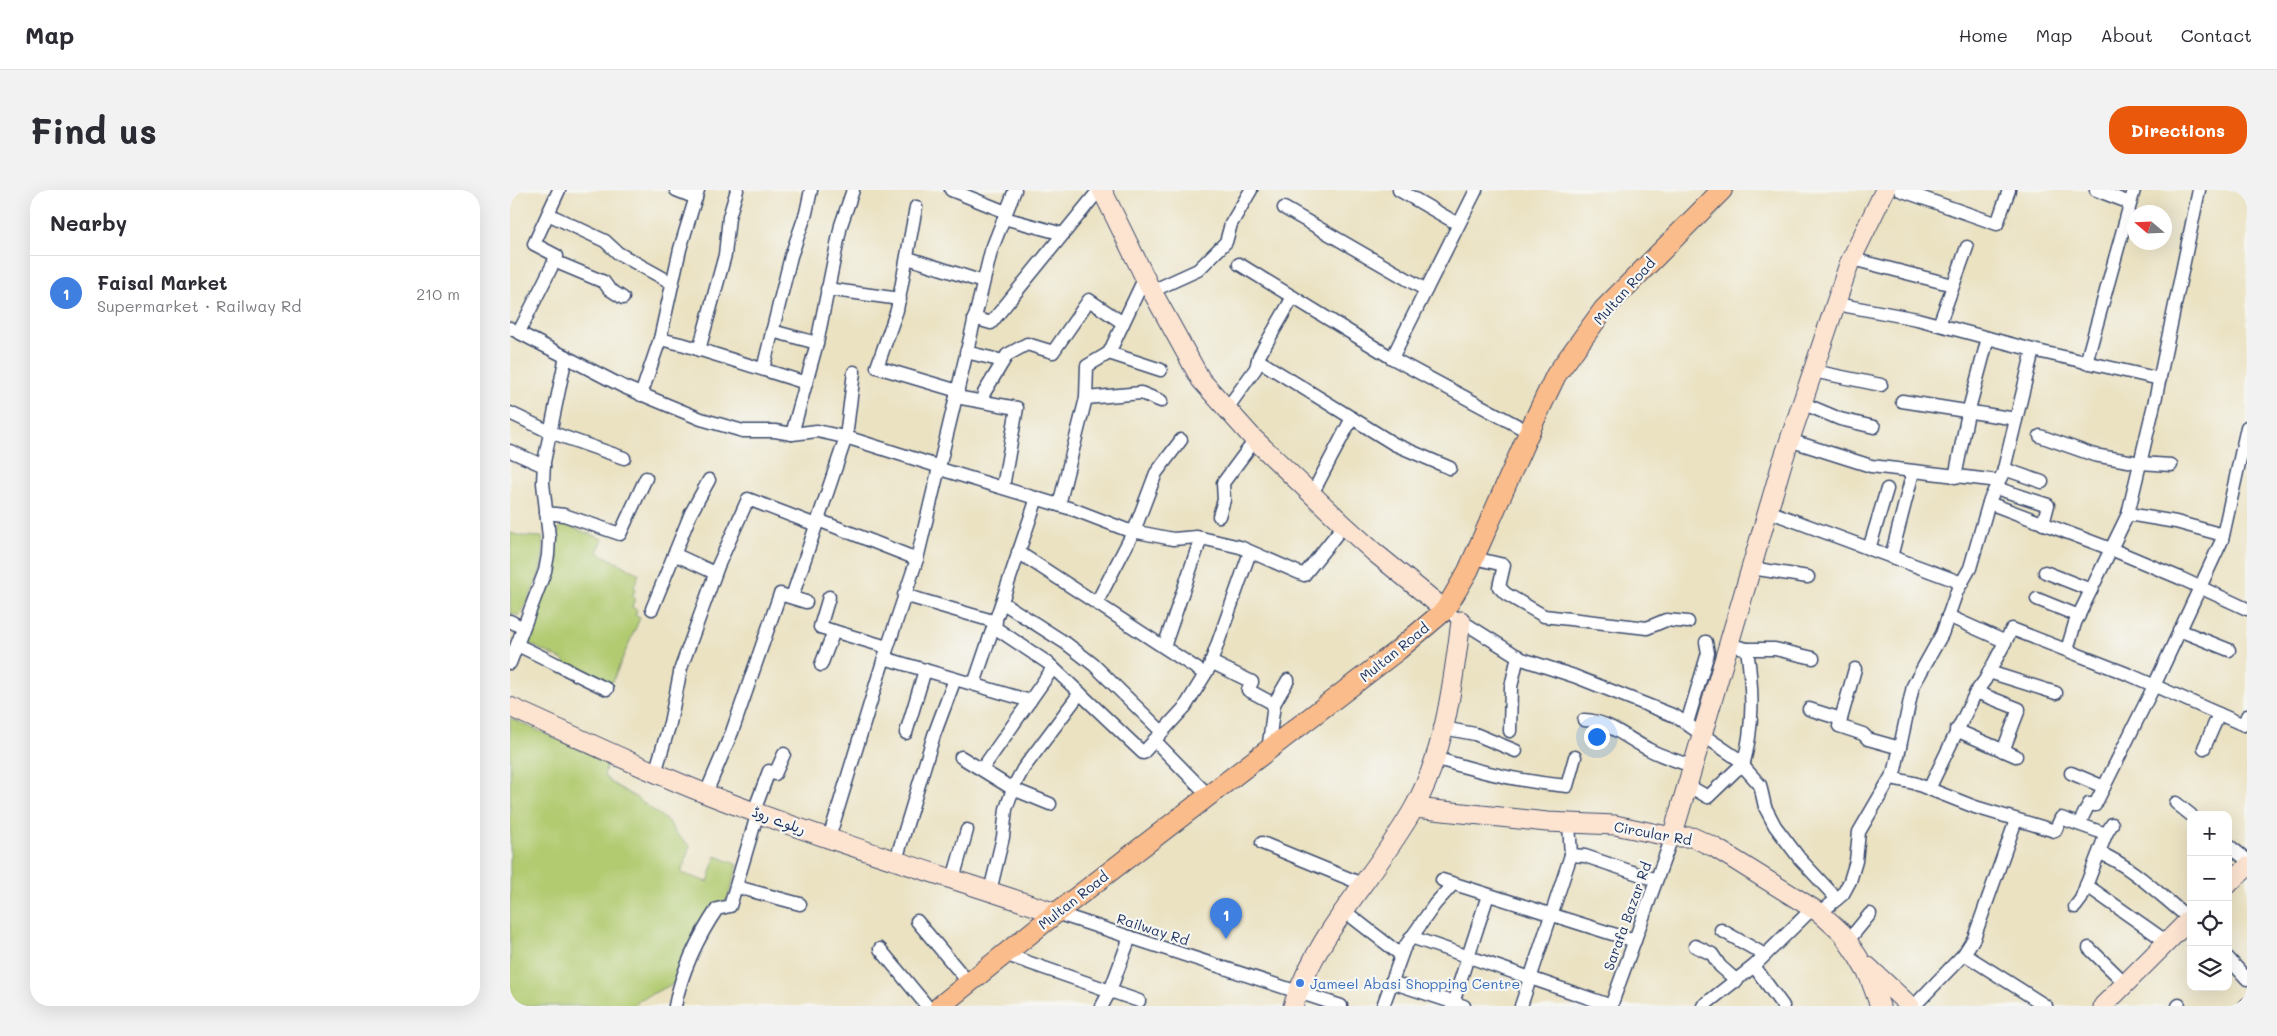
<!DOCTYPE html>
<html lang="en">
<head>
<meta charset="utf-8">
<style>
  body { margin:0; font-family:Mali,"Playpen Sans Arabic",sans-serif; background:#f2f2f3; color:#2b2b33 }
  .controls { position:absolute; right:15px; bottom:15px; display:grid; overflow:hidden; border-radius:10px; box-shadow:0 5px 20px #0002 }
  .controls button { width:45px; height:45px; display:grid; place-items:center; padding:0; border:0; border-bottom:1px solid #e1e1e2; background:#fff; color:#2b2b33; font:25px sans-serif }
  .compass { position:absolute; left:1617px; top:15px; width:45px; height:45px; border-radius:50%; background:#fff; box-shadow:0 5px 20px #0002; rotate:289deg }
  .you { position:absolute; left:1086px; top:546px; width:18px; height:18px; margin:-12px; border:4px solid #fff; border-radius:50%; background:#1a73e8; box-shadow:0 0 0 8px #1a73e833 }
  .badge { display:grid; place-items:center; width:32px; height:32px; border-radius:50%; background:#ea580c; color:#fff; font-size:16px; font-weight:700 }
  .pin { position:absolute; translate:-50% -41px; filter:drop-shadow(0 1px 2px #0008) }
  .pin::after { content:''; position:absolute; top:26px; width:18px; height:15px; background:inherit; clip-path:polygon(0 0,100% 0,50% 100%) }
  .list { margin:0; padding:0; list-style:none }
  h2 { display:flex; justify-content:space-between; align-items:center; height:65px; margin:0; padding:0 20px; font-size:21px }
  h2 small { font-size:16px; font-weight:400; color:#7c7c81 }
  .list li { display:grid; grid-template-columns:32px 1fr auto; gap:15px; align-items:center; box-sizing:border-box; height:75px; padding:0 20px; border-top:1px solid #e1e1e2 }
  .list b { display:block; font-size:19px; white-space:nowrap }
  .list p { margin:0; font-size:16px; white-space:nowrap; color:#7c7c81 }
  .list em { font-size:16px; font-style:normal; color:#7c7c81 }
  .icon { flex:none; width:28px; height:28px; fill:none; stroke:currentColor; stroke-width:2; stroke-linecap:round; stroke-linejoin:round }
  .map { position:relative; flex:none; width:1737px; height:816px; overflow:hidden; border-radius:20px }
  header { display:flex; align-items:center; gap:30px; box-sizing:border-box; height:70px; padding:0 25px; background:#fff; border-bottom:1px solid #e1e1e2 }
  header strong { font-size:24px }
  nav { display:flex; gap:28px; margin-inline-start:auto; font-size:18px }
  .intro { display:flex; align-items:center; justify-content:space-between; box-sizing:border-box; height:120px; padding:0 30px }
  h1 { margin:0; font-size:35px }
  .button { padding:12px 22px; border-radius:20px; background:#ea580c; color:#fff; font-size:18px; font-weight:700 }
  main { display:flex; gap:30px; padding:0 30px }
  aside { flex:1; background:#fff; border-radius:20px; box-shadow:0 5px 20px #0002 }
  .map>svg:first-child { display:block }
  .green { fill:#b2cb71; stroke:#667d68 }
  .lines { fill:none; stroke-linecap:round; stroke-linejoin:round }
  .street-casing { stroke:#3a4a6d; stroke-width:15 }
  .secondary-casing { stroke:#3a4a6d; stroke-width:21 }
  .primary-casing { stroke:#3a4a6d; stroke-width:22 }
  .street { stroke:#fff; stroke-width:12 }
  .secondary { stroke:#fde4d1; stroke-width:19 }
  .primary { stroke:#fabc8b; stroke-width:20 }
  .shop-dot { fill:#3f7fe0; stroke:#f6f6f2; stroke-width:2 }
  .labels { text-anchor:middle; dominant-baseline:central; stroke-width:4.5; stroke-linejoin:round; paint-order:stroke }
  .street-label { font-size:14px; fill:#1b2f5e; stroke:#f6f6f2 }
  .shop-label { font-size:14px; fill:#366cbe; stroke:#f6f6f2; text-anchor:start }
</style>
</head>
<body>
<header>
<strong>Map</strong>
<nav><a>Home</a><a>Map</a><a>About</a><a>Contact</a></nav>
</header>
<div class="intro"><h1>Find us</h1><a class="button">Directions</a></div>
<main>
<aside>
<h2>Nearby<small></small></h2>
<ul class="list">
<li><span class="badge" style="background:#3f7fe0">1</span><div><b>Faisal Market</b><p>Supermarket · Railway Rd</p></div><em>210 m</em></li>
</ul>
</aside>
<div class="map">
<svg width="1737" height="816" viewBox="0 0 1737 816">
  <rect width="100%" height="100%" fill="#f6f6f2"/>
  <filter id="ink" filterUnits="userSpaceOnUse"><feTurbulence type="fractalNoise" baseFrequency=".02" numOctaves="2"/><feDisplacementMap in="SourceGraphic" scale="10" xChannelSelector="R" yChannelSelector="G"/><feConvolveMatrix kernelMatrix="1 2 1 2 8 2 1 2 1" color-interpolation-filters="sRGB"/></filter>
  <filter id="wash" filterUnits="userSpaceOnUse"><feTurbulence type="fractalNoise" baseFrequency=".0096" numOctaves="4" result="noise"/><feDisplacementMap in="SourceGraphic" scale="20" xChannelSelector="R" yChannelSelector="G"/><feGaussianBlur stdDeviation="1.12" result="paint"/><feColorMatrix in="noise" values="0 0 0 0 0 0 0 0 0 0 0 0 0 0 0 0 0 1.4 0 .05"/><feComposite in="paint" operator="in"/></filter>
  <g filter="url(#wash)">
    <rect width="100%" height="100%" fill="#ebe2c2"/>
    <g class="green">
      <polygon points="50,333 93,349 87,362 129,384 124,397 126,399 122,406 125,408 122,417 127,420 125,425 130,428 101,495 55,475 53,470 15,452 45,368"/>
      <path d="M 0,343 L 11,346 L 32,347 C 38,375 22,401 10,426 L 0,423 Z"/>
      <polygon points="0,528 98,572 94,585 100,592 128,609 160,633 164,642 180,656 171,683 198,692 206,666 228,675 217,710 203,716 188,742 163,794 127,811 125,816 0,816"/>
    </g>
  </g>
  <g filter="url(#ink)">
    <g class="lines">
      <defs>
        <g id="street">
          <polyline points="166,0 186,8"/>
          <polyline points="441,0 496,22"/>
          <polyline points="889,0 948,34"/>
          <polyline points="1390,0 1487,34 1499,0"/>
          <polyline points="1586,0 1620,13"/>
          <polyline points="406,17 387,120 367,177 448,201"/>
          <polyline points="774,18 916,100"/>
          <polyline points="38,24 95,51 108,63 162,93"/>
          <polyline points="494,28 553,44"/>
          <polyline points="398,68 473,92"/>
          <polyline points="1342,69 1443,95"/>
          <polyline points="44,71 94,92 99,99 113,108"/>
          <polyline points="729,74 882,168 1019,242"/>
          <polyline points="317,99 390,109"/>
          <polyline points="642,101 688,80 716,52 721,34 741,0"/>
          <polyline points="1326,114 1407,129 1523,160 1650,189"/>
          <polyline points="464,128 481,133 589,0"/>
          <polyline points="1429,135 1457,57"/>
          <polyline points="0,138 114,197 191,229 233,241 265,241 282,244 307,241 339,248 424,275 430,279 565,320 617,340 663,349 687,347 730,357 794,385 834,335"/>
          <polyline points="262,141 307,153"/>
          <polyline points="9,142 47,66 24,54 49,0"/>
          <polyline points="150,149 175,155 296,193"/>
          <polyline points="189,160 215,65 219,27 227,0"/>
          <polyline points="456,162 493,171"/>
          <polyline points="599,163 635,87"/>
          <polyline points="882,168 966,0"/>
          <polyline points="748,170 884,254 940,278"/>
          <polyline points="1576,173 1624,0"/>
          <polyline points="253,179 281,66 296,23 301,0"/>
          <polyline points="1303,181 1371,195"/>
          <polyline points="131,205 150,149 170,59 188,0"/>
          <polyline points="446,207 507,218 493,297"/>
          <polyline points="576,208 631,203 651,211"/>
          <polyline points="472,211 474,203 497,165 517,154 543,162 579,110 613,133"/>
          <polyline points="1392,211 1506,229"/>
          <polyline points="1292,213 1330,229 1364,237"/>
          <polyline points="716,220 746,178 749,166 783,107"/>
          <polyline points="0,223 40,242 114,268"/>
          <polyline points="282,244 307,153 331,35 343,0"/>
          <polyline points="1530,246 1584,265 1630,273 1661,275"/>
          <polyline points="1279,250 1361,276 1489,291"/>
          <polyline points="0,261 34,276"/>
          <polyline points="1494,279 1532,292"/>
          <polyline points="1445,287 1458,223 1478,148"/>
          <polyline points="1486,298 1538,315 1533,334"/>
          <polyline points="802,304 842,228"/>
          <polyline points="1479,313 1601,359 1670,388 1737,419"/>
          <polyline points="549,315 576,208 577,176 599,163 651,180"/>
          <polyline points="1258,321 1452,393"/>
          <polyline points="36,323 54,325 110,344 136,288"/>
          <polyline points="1618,324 1666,332 1713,345"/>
          <polyline points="709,326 714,310 713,293 745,250"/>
          <polyline points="308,330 407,369"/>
          <polyline points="1359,359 1377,299"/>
          <polyline points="508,362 695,484"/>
          <polyline points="164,364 205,383"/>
          <polyline points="1381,367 1403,282"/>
          <polyline points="964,368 994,375 989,397 996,404 1034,426 1137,438 1156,430 1178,432"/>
          <polyline points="1241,378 1298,387"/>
          <polyline points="1535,382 1581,400"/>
          <polyline points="394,405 486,432"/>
          <polyline points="282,407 336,247 344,182"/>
          <polyline points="319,407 310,437 377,457"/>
          <polyline points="1527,409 1569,426"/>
          <polyline points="587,412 624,341 646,283 671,250"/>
          <polyline points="493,413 557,454 584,475 652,542"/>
          <polyline points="142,419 181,323 199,290"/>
          <polyline points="1438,426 1494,451"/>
          <polyline points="945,427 1012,469 1064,486 1165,526 1234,573"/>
          <polyline points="0,431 13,438"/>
          <polyline points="484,437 538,473 633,563 675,517 699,478 740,362"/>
          <polyline points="1669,440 1719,460"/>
          <path d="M 7,455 C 38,469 66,485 97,499"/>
          <polyline points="654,457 691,348"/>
          <polyline points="1229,457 1237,459 1265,459 1303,468"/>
          <polyline points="1557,460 1565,433 1618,324 1646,206 1689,0"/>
          <polyline points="374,468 520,511"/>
          <polyline points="701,472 742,492 738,500 764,514"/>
          <polyline points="0,473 35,381 38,365 39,347 33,293 34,272 56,166"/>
          <polyline points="311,475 324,441"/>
          <polyline points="1345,479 1329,536 1353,544 1358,549 1390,558"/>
          <polyline points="1479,482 1546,503"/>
          <polyline points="464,494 527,308"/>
          <polyline points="1466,502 1509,519 1493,561"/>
          <polyline points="1299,519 1331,529"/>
          <path d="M 1074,530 C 1099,531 1116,548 1138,559 C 1151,566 1167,571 1182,576"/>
          <polyline points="1177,533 1198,463 1196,452"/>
          <polyline points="933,538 965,544 1006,561"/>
          <polyline points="1446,540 1506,566"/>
          <polyline points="1000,541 1001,497 1008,466"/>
          <polyline points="396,543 415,480"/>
          <polyline points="644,550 699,606"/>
          <polyline points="1694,558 1709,524"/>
          <polyline points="758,561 764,514 778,490"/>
          <polyline points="451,567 503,599 540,614"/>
          <path d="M 925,568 C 969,582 1012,592 1057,596 L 1065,567"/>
          <polyline points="1233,576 1250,595 1255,617 1265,636 1290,669 1327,709"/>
          <polyline points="472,579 543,478"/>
          <polyline points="145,583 160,533 171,478 208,376 238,309 306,335"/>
          <polyline points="1561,583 1594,597"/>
          <polyline points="1381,588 1404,593 1465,617 1545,641 1551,628 1596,644"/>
          <path d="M 1177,595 L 1198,607 L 1226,580 L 1233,576 C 1244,536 1243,500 1237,459"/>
          <polyline points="1419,599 1466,502 1475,490 1502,439 1620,485 1734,535 1737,526"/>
          <polyline points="196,603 222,542 270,404 296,412"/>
          <polyline points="1666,613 1681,625"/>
          <polyline points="244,621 259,581 265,584 274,564"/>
          <polyline points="1569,634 1579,614 1585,615 1644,496 1712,350 1737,237"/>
          <polyline points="319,648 374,468 407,369 481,61 505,0"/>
          <polyline points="752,653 852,694"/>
          <polyline points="1718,655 1737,670"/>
          <path d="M 1590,663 C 1623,677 1652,707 1680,729"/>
          <polyline points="1061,665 1075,666 1146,690"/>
          <polyline points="386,670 424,545 445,489"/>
          <polyline points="443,689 457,640"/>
          <polyline points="932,690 1125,751"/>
          <polyline points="1576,695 1657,752"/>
          <polyline points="227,697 290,714"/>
          <polyline points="480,701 493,647 496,619 504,596 513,579 570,503"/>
          <polyline points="1565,717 1571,709 1596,644 1602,634"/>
          <polyline points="833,720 891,765"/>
          <polyline points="546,723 831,816"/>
          <polyline points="1310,723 1333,704 1340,691 1346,671 1349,642 1385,580 1403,496 1432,444 1447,401 1460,378 1480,309 1493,283 1523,160"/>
          <polyline points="407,731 459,793"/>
          <polyline points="1211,740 1255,765"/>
          <polyline points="901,747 1102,816"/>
          <polyline points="1337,752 1360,724"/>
          <polyline points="1185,756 1202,764 1210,776 1227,791"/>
          <polyline points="1579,758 1616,794"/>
          <polyline points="370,759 417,816"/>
          <polyline points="494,764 629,811"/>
          <polyline points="1454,764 1536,816"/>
          <polyline points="1718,768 1737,789"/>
          <polyline points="1244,776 1273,816"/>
          <polyline points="881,792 954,816"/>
          <path d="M 165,816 C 171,783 188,747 207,719 L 220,716 L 248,622"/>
          <polyline points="592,816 600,801 620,747"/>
          <polyline points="873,816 894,758 925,714 943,694"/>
          <polyline points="942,816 978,705"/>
          <polyline points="1011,816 1061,665 1059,634"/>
          <polyline points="1101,816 1162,647"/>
          <polyline points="1193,816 1244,776 1303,718"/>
          <polyline points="1404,816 1454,764 1464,748 1506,630"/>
          <polyline points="1668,816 1669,815"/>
          <polyline points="1735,816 1737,814"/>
        </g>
        <g id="secondary">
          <polyline points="592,0 638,94 691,190 742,247 834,335 864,362 935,420"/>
          <path d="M 0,517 C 65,546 128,577 194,603 C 309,648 428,684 546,723"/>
          <polyline points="905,618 1037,632 1105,635 1162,647 1182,647 1204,657 1310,723 1332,743 1348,767 1359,786 1370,816"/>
          <polyline points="1162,647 1273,270 1339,74 1375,0"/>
          <polyline points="1718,694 1737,677"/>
          <polyline points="1357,776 1400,816"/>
          <path d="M 783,816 C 808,740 866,686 904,618 C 935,562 943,493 951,431"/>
          <polyline points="1593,816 1681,728"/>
        </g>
        <polyline id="primary" points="430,816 546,723 888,460 935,420 958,381 1024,231 1046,185 1094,119 1212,0"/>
      </defs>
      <use href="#street" class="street-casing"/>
      <use href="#secondary" class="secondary-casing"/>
      <use href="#primary" class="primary-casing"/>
      <use href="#street" class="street"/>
      <use href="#secondary" class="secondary"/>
      <use href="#primary" class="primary"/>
    </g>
  </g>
  <circle class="shop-dot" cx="790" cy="793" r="5"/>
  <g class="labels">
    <g class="street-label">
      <text transform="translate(1114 101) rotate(-48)">Multan Road</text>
      <text transform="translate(884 462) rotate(-39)">Multan Road</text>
      <text transform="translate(269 630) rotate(20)">ریلوے روڈ</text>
      <text transform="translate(1143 643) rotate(10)">Circular Rd</text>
      <text transform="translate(563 710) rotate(-38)">Multan Road</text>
      <text transform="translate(1117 726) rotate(-70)">Sarafa Bazar Rd</text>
      <text transform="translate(643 739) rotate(18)">Railway Rd</text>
    </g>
    <g class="shop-label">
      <text x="800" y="793">Jameel Abasi Shopping Centre</text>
    </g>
  </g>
</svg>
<div class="controls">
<button>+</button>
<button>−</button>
<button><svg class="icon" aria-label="locate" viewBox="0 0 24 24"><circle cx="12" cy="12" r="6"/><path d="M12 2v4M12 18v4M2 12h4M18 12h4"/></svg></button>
<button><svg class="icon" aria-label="layers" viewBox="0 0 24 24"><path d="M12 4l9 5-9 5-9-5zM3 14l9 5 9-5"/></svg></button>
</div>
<svg class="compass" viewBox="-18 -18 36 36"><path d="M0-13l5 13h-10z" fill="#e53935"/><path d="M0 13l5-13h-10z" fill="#7c7c81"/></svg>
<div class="you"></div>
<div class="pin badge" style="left:716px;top:749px;background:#3f7fe0">1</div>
</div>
</main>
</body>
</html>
